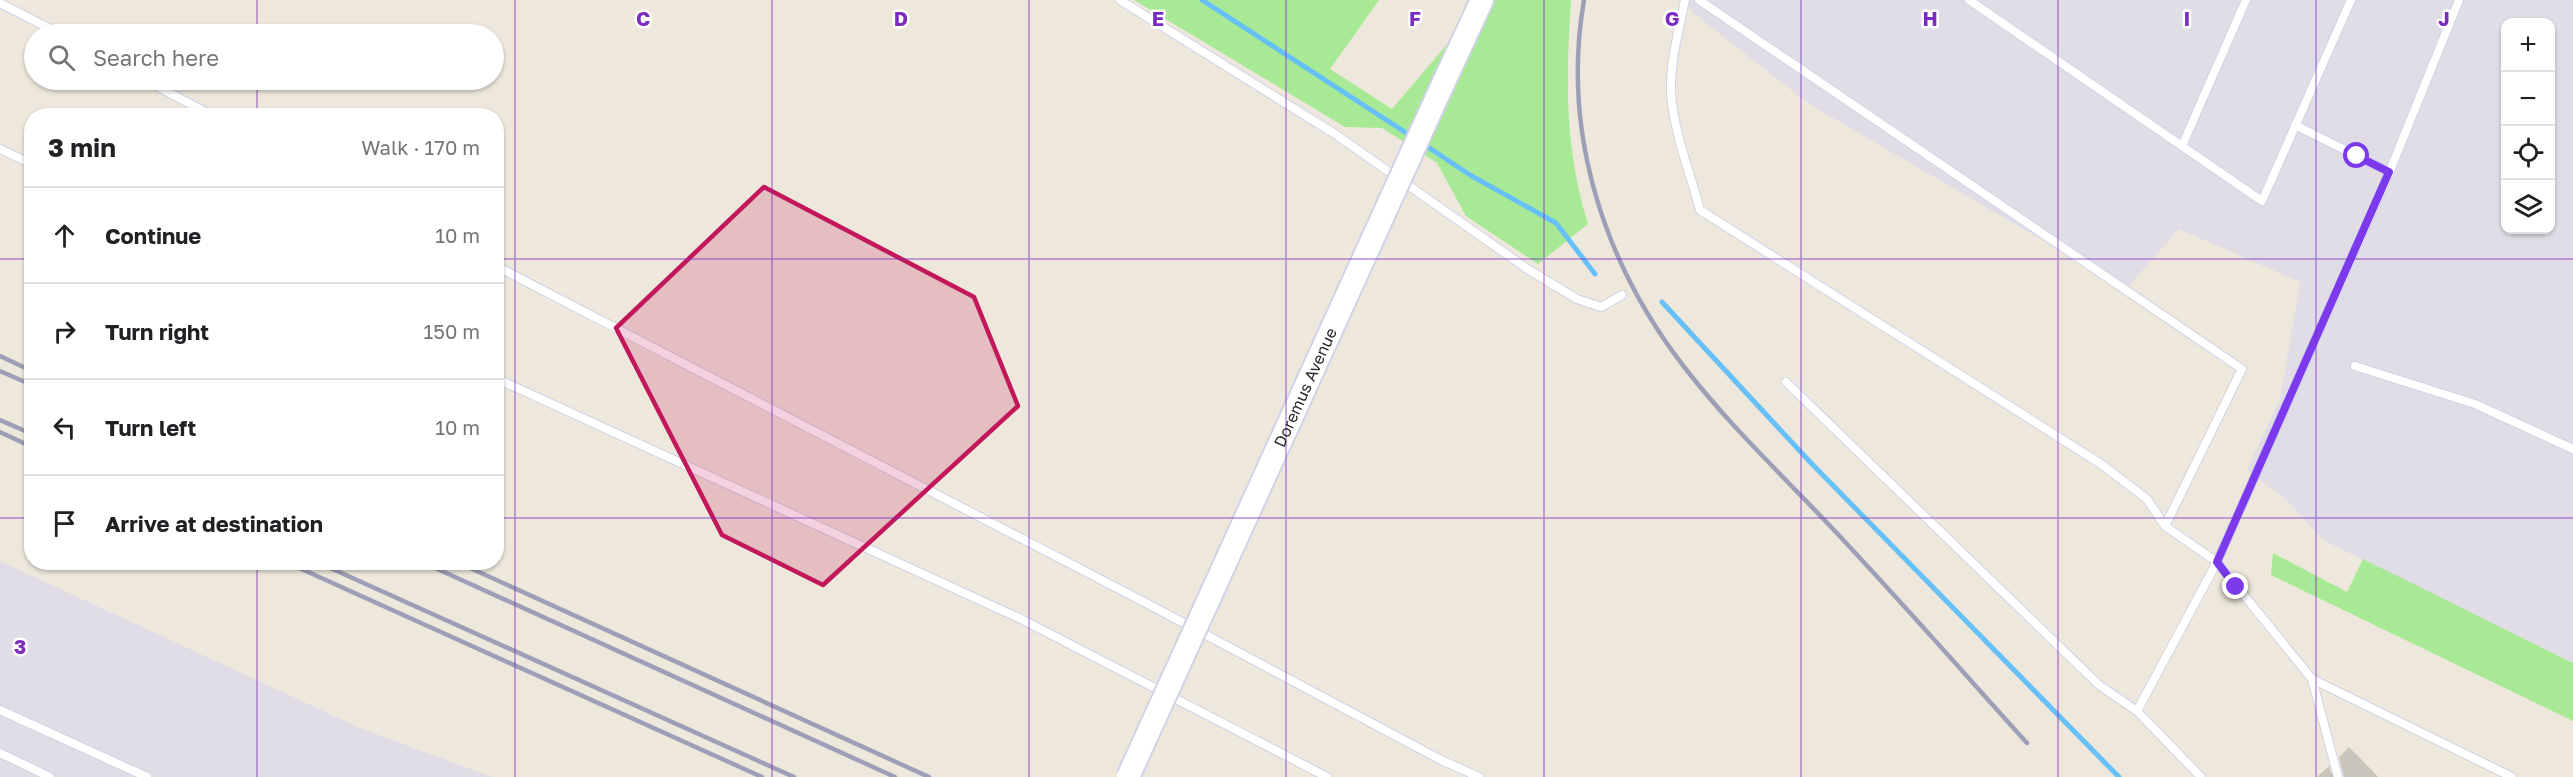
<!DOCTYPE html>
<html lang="en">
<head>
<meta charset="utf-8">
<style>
  body { margin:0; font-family:"Golos Text",sans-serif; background:#f6f6f6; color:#202124 }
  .controls { position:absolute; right:18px; top:18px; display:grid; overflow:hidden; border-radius:12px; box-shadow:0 2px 4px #0004 }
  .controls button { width:54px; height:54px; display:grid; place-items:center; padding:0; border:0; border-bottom:2px solid #e0e0e0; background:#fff; color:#202124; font:30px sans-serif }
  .stop { position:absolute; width:18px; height:18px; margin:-14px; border:4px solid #7c3aed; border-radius:50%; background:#fff }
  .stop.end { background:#7c3aed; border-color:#fff; box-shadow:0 2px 6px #0008 }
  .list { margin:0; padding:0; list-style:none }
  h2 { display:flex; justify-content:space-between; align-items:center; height:78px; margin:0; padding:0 24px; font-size:26px }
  h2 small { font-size:20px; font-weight:400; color:#757577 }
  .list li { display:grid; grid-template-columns:39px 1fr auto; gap:18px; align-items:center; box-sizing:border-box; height:96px; padding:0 24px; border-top:2px solid #e0e0e0 }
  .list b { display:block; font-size:22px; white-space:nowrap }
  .list em { font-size:20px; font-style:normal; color:#757577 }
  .icon { flex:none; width:33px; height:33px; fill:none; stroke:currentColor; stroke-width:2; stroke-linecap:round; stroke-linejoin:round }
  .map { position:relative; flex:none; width:2573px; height:777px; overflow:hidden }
  .search { position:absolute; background:#fff; box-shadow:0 2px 4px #0004; left:24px; top:24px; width:480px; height:66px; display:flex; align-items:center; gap:15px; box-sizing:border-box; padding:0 21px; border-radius:33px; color:#757577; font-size:22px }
  .panel { position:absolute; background:#fff; box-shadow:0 2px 4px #0004; left:24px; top:108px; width:480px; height:462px; border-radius:24px }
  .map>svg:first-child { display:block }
  .industrial { fill:#e0dde6; fill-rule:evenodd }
  .green { fill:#a7e994 }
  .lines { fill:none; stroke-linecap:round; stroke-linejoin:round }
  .stream { stroke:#67c1f8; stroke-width:5 }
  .building { fill:#c9c5bb; filter:url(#shadow) }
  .service-casing { stroke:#d1d2e5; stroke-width:10 }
  .secondary-casing { stroke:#d1d2e5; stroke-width:26 }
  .service { stroke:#fff; stroke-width:8 }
  .secondary { stroke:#fff; stroke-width:22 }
  .rail { stroke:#9e9fb7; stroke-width:4.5 }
  .secondary-bridge-casing { stroke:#d1d2e5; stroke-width:26; stroke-linecap:butt }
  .secondary-bridge { stroke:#fff; stroke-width:22 }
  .route { stroke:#7c3aed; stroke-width:8 }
  .marked { fill:#c2185b; fill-opacity:0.2; stroke:#c2185b; stroke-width:4.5; stroke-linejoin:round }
  .grid { fill:none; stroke:#7b2cbf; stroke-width:1.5; stroke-opacity:0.55 }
  .labels { text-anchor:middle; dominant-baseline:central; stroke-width:5; stroke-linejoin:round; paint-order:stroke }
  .street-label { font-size:16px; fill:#2b2b2b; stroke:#fff }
  .grid-label { font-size:20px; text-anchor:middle; font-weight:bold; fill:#7b2cbf; stroke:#fff; stroke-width:5; stroke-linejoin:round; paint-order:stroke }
</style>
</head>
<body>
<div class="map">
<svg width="2573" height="777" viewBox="0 0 2573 777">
  <defs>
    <filter id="shadow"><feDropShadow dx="5" dy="5" stdDeviation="0" flood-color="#0004"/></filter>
  </defs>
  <rect width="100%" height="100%" fill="#eee8dc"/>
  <g class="industrial">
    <path d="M 1687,0 L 2573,0 L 2573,663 L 2325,541 L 2284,498 L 2247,470 L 2280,399 L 2300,282 L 2179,229 L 2126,289 L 1809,104 L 1692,12 ZM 2506,22 L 2550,22 L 2550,230 L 2506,230 Z"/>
    <polygon points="0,561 360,728 492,777 0,777"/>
  </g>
  <g class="green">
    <path d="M 1134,0 L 1379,0 L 1330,69 L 1392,109 L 1485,0 L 1571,0 C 1566,79 1564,147 1588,224 L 1538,264 L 1466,216 L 1437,163 L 1382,128 L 1345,127 Z"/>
    <polygon points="2273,553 2347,592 2363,559 2573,663 2573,721 2271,575"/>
  </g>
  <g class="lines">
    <g class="stream">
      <polyline points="1202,0 1414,138"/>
      <polyline points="1422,143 1470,175 1556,223 1595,274"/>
      <polyline points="1662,302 1811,463 2119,777"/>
    </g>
  </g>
  <g class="building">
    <polygon points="2349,747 2378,777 2344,777 2339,757"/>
    <polygon points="2329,766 2332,777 2317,777"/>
  </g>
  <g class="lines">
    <defs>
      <g id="service">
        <polyline points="1120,0 1335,134 1529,270 1577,299 1601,307 1622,295"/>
        <path d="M 1685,0 C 1679,30 1670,61 1671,92 C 1673,130 1690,173 1700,210 L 2101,464 L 2147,499 L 2165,526 L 2217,562 L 2137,711 L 2099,685 L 1786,382"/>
        <polyline points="1699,0 2242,369 2165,526"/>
        <polyline points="1969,0 2262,201 2351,0"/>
        <polyline points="0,3 60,34"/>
        <polyline points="145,80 213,116"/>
        <polyline points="2295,125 2389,172"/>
        <polyline points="2182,146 2246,0"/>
        <polyline points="0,149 32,164"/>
        <polyline points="496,266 1146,603 1441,760 1479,777"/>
        <polyline points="2355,366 2475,404 2573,449"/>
        <polyline points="496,381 504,382 1021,619 1327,777"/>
        <polyline points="2312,679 2512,777"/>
        <polyline points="0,710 147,777"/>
        <polyline points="2137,711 2201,777"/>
        <polyline points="0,753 50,777"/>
        <polyline points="2338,777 2312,679 2217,562 2387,178 2459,0"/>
      </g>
      <polyline id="secondary" points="1443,84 1482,0"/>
    </defs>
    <use href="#service" class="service-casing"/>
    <use href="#secondary" class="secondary-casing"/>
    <use href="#service" class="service"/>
    <use href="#secondary" class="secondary"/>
    <g class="rail">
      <path d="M 1584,0 C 1561,132 1604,264 1685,368 C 1729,425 1783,476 1832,528 C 1898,598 1962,671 2027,743"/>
      <polyline points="0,356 32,371"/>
      <polyline points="0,371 32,385"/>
      <polyline points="0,420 32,434"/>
      <polyline points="0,432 32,447"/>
      <polyline points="286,562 762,777"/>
      <polyline points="317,562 794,777"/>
      <polyline points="422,562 895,777"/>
      <polyline points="457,562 929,777"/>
    </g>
    <defs>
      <g id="secondary-bridge">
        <path id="s1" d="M 1128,777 L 1443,84"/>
      </g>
    </defs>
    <use href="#secondary-bridge" class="secondary-bridge-casing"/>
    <use href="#secondary-bridge" class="secondary-bridge"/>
  </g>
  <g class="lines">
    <polyline class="route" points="2236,587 2217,562 2389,172 2357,156"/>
  </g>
  <path class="marked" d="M 764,187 L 974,297 L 1018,406 L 823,585 L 722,535 L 616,328 Z"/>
  <path class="grid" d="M 257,0 L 257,34M 515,0 L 515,777M 772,0 L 772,777M 1029,0 L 1029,777M 1286,0 L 1286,777M 1544,0 L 1544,777M 1801,0 L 1801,777M 2058,0 L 2058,777M 2316,0 L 2316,777M 257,80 L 257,116M 0,259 L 32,259M 496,259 L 2573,259M 0,518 L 32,518M 496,518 L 2573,518M 257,562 L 257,777"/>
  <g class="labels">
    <g class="street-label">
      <text stroke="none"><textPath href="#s1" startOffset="428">Doremus Avenue</textPath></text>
    </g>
  </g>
  <g class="grid-label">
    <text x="643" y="26">C</text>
    <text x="901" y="26">D</text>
    <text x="1158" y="26">E</text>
    <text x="1415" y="26">F</text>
    <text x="1672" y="26">G</text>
    <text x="1930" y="26">H</text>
    <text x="2187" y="26">I</text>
    <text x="2444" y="26">J</text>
    <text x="20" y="654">3</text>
  </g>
</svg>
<div class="controls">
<button>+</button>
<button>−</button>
<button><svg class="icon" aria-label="locate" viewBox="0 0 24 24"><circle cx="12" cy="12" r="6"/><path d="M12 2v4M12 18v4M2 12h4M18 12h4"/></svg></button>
<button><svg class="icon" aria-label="layers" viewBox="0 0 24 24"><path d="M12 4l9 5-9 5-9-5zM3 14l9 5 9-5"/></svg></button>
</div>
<div class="stop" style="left:2357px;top:156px"></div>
<div class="stop end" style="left:2236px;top:587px"></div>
<div class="search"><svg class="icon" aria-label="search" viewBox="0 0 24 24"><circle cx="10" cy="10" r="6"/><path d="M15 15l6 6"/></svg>Search here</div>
<section class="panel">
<h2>3 min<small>Walk · 170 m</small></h2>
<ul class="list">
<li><svg class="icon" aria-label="ahead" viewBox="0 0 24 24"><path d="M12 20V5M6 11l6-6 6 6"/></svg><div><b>Continue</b></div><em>10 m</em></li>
<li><svg class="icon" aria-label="right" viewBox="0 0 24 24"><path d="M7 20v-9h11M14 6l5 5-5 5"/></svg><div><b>Turn right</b></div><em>150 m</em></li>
<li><svg class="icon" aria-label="left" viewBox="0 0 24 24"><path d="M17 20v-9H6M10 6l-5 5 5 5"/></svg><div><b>Turn left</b></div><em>10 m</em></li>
<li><svg class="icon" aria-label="arrive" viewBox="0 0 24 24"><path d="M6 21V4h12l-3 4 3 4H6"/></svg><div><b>Arrive at destination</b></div></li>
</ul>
</section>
</div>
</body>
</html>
